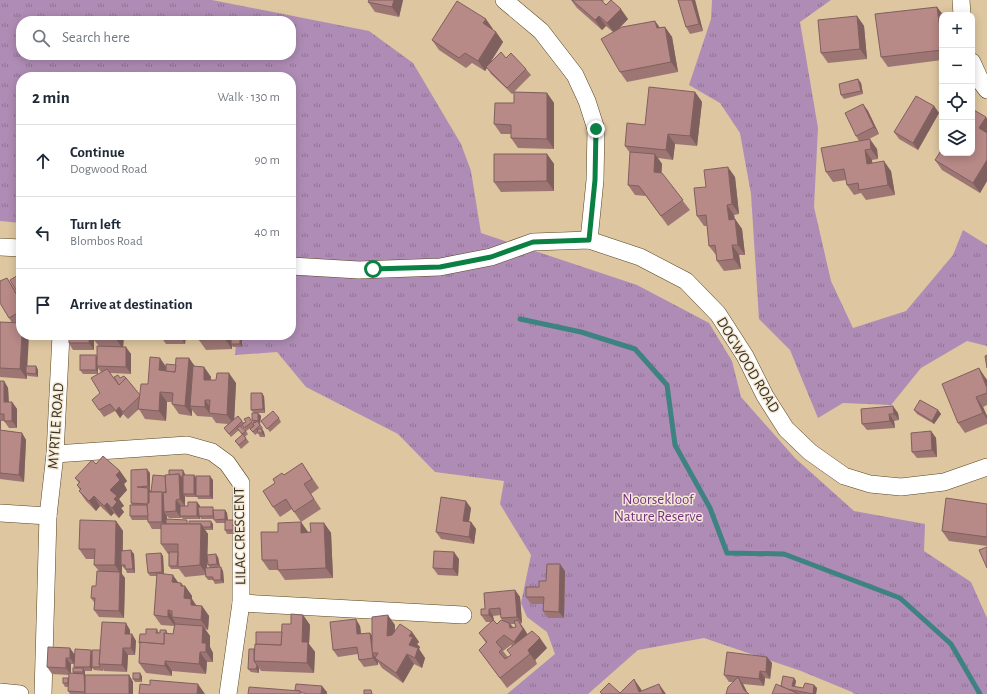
<!DOCTYPE html>
<html lang="en">
<head>
<meta charset="utf-8">
<style>
  body { margin:0; font-family:"Alegreya Sans",sans-serif; background:#f2f2f3; color:#1f2937 }
  .controls { position:absolute; right:12px; top:12px; display:grid; overflow:hidden; border-radius:8px; box-shadow:0 2px 10px #0003 }
  .controls button { width:36px; height:36px; display:grid; place-items:center; padding:0; border:0; border-bottom:1px solid #e0e1e3; background:#fff; color:#1f2937; font:20px sans-serif }
  .stop { position:absolute; width:12px; height:12px; margin:-9px; border:3px solid #0b8043; border-radius:50%; background:#fff }
  .stop.end { background:#0b8043; border-color:#fff; box-shadow:0 1px 4px #0008 }
  .list { margin:0; padding:0; list-style:none }
  h2 { display:flex; justify-content:space-between; align-items:center; height:52px; margin:0; padding:0 16px; font-size:17px }
  h2 small { font-size:13px; font-weight:400; color:#747a83 }
  .list li { display:grid; grid-template-columns:26px 1fr auto; gap:12px; align-items:center; box-sizing:border-box; height:72px; padding:0 16px; border-top:1px solid #e0e1e3 }
  .list b { display:block; font-size:15px; white-space:nowrap }
  .list p { margin:0; font-size:13px; white-space:nowrap; color:#747a83 }
  .list em { font-size:13px; font-style:normal; color:#747a83 }
  .icon { flex:none; width:22px; height:22px; fill:none; stroke:currentColor; stroke-width:2; stroke-linecap:round; stroke-linejoin:round }
  .map { position:relative; flex:none; width:987px; height:694px; overflow:hidden }
  .search { position:absolute; background:#fff; box-shadow:0 2px 10px #0003; left:16px; top:16px; width:280px; height:44px; display:flex; align-items:center; gap:10px; box-sizing:border-box; padding:0 14px; border-radius:16px; color:#747a83; font-size:15px }
  .panel { position:absolute; background:#fff; box-shadow:0 2px 10px #0003; left:16px; top:72px; width:280px; height:268px; border-radius:16px }
  .map>svg:first-child { display:block }
  .park { fill:url(#park-tufts); fill-rule:evenodd }
  .lines { fill:none; stroke-linecap:round; stroke-linejoin:round }
  .stream { stroke:#3e8282; stroke-width:5 }
  .minor-casing { stroke:#584522; stroke-width:18 }
  .minor { stroke:#fff; stroke-width:17 }
  .wall { fill:#9d7674; fill-rule:evenodd }
  .shaded-wall { fill:#80605e }
  .building { fill:#b78987; stroke:#80605e }
  .route { stroke:#0b8043; stroke-width:5 }
  .labels { text-anchor:middle; dominant-baseline:central; stroke-width:3; stroke-linejoin:round; paint-order:stroke }
  .street-label { font-size:15px; fill:#3a3122; stroke:#f4e9d5 }
  .park-label { font-size:15px; fill:#773284; stroke:#f4e9d5 }
</style>
</head>
<body>
<div class="map">
<svg width="987" height="694" viewBox="0 0 987 694">
  <defs>
    <pattern id="park-tufts" width="24" height="20" patternUnits="userSpaceOnUse"><rect width="24" height="20" fill="#af8cb5"/><path d="M3 7l-1-3M5 7V3M7 7l1-3M15 17l-1-3M17 17v-4M19 17l1-3" fill="none" stroke="#8f7393"/></pattern>
  </defs>
  <rect width="100%" height="100%" fill="#ddc6a0"/>
  <g class="park">
    <path d="M 0,0 L 212,0 L 369,31 L 413,63 L 461,144 L 471,171 L 481,233 L 637,285 L 709,323 L 732,361 L 741,397 L 795,458 L 854,511 L 925,524 L 924,551 L 971,582 L 987,618 L 987,694 L 854,694 L 852,692 L 801,671 L 704,638 L 638,650 L 588,694 L 507,694 L 555,654 L 547,632 L 527,617 L 521,603 L 531,555 L 500,504 L 504,481 L 435,472 L 398,434 L 306,387 L 277,352 L 235,355 L 237,335 L 291,335 L 291,77 L 21,77 L 21,223 L 0,221 ZM 21,21 L 291,21 L 291,55 L 21,55 Z"/>
    <polygon points="712,0 831,0 800,22 818,128 814,207 831,281 853,328 906,311 953,255 963,230 987,245 987,346 967,341 921,368 891,405 843,403 818,418 790,350 759,319 751,194 740,133 720,103 689,85 711,19"/>
  </g>
  <g class="lines">
    <polyline class="stream" points="520,319 581,332 635,349 667,385 675,445 710,508 727,553 784,554 900,598 951,644 980,694"/>
    <defs>
      <g id="minor">
        <polyline points="504,0 541,31 575,75 587,101 596,129 595,180 589,240"/>
        <polyline points="961,0 962,15"/>
        <polyline points="972,62 981,82 987,90"/>
        <polyline points="0,247 21,248"/>
        <polyline points="291,266 359,270 440,267 491,257 533,242 589,240 640,257 686,281 718,314 745,356 765,396 786,429 810,452 844,476 870,484 901,487 944,482 987,467"/>
        <polyline points="55,454 187,445 212,452 227,463 241,483 241,603 228,694"/>
        <polyline points="0,513 48,516"/>
        <polyline points="241,603 463,615"/>
        <polyline points="0,692 20,694"/>
        <polyline points="43,694 48,516 55,454 61,335"/>
      </g>
    </defs>
    <use href="#minor" class="minor-casing"/>
    <use href="#minor" class="minor"/>
  </g>
  <g class="wall">
    <polygon points="403,0 399,17 375,12 368,2"/>
    <polygon points="571,0 604,0 603,2 606,5 628,19 618,30 655,21 660,28 665,27 672,37 678,72 627,82 620,72 613,32 606,26 602,30 577,8"/>
    <polygon points="678,0 695,0 703,31 690,34 686,27"/>
    <polygon points="937,7 943,15 942,15 942,60 888,67 881,57"/>
    <polygon points="857,16 864,26 867,59 828,63 821,53"/>
    <polygon points="493,29 492,30 496,32 503,42 490,63 506,58 526,69 531,75 514,92 547,93 554,103 554,149 518,148 511,138 511,134 501,134 494,124 514,103 514,93 512,94 491,74 487,68 485,71 472,63 466,68 439,50 432,40"/>
    <polygon points="858,79 861,83 863,94 844,99 841,95"/>
    <polygon points="695,92 702,102 697,146 675,144 673,160 658,158 662,164 661,173 690,210 668,226 646,196 635,195 628,185 630,153 625,146 645,125"/>
    <polygon points="863,104 868,111 879,134 867,140 877,149 878,159 872,160 872,163 891,171 895,195 866,200 861,193 854,195 847,185 846,180 833,182 826,172 859,141 856,136"/>
    <polygon points="934,106 939,113 918,150 899,139 894,132"/>
    <polygon points="986,117 987,119 987,181 980,193 942,170 935,160"/>
    <polygon points="547,154 554,164 554,191 501,192 494,182"/>
    <polygon points="735,177 739,214 734,215 735,219 742,229 745,255 739,255 741,269 724,271 717,261 716,255 709,246 707,226 704,226 697,216 706,187"/>
    <polygon points="21,275 21,294 19,295 17,292"/>
    <polygon points="11,284 21,301 21,321 17,323 27,366 36,366 38,370 38,377 28,376 27,375 27,379 0,377 0,322 12,323 9,318"/>
    <polygon points="69,335 139,335 139,336 124,335 123,347 131,354 131,374 110,373 119,385 120,378 126,378 140,395 148,384 166,366 176,365 189,358 195,367 204,367 211,377 211,380 236,383 234,419 238,416 244,423 246,422 249,417 253,423 252,420 254,413 251,410 264,396 265,413 258,413 261,416 260,424 263,428 262,429 264,432 265,437 260,437 258,433 255,435 250,429 254,426 246,431 243,426 242,427 246,431 248,434 245,437 249,442 241,449 235,441 242,435 239,430 231,437 224,428 228,424 216,423 212,417 197,416 192,410 192,416 179,414 172,404 172,402 167,402 166,421 145,419 139,409 128,419 123,414 120,418 115,411 104,417 99,410 101,372 98,368 98,374 83,374 80,370 96,355 97,357 99,346 94,340 94,350 73,350 69,343"/>
    <polygon points="186,335 185,344 166,344 161,337"/>
    <polygon points="245,335 252,335 252,337 247,338"/>
    <polygon points="242,336 242,347 233,347 232,346 232,349 206,350 199,340"/>
    <polygon points="986,378 987,380 987,405 983,407 987,416 987,424 965,433 958,423"/>
    <polygon points="0,381 4,381 8,388 9,402 12,402 17,409 17,428 9,428 4,421 1,421 1,430 0,430"/>
    <polygon points="861,409 898,413 899,420 894,421 895,428 867,430 862,424"/>
    <polygon points="914,410 938,410 941,414 934,424 917,414"/>
    <polygon points="279,418 281,422 270,432 261,421"/>
    <polygon points="0,430 22,433 26,440 24,482 0,479"/>
    <polygon points="931,431 936,438 937,457 917,458 912,452"/>
    <polygon points="302,463 319,488 311,494 321,509 301,522 308,532 311,532 324,523 331,533 333,578 285,580 278,570 269,570 262,560 278,532 301,522 292,509 280,517 273,507 275,483 284,475"/>
    <polygon points="96,464 120,471 127,481 124,484 127,490 119,499 124,506 121,508 124,512 119,518 114,513 111,516 100,506 96,511 86,501 79,491 80,490 77,485 79,483 75,478"/>
    <path d="M 150,473 L 150,490 L 151,492 L 165,476 L 185,474 L 185,475 L 194,475 L 196,478 L 213,480 L 213,499 L 198,499 L 197,496 L 197,497 L 186,497 L 185,496 L 185,506 L 188,506 L 197,502 L 200,506 L 200,507 L 215,510 L 225,510 L 227,513 L 228,520 L 235,524 L 235,534 L 227,534 L 225,530 L 225,523 L 216,523 L 214,519 L 201,519 L 200,517 L 200,519 L 183,519 L 181,517 L 181,518 L 169,518 L 167,516 L 167,519 L 189,524 L 213,524 L 213,530 L 205,530 L 208,534 L 207,555 L 218,557 L 220,567 L 215,568 L 223,571 L 224,583 L 215,584 L 213,580 L 208,580 L 206,577 L 205,575 L 185,577 L 179,569 L 171,569 L 169,566 L 169,554 L 168,554 L 161,544 L 161,529 L 152,529 L 148,522 L 148,520 L 132,520 L 130,516 L 132,505 L 131,503 ZM 207,560 L 208,565 L 210,568 L 207,568 Z"/>
    <polygon points="987,504 987,546 949,541 942,531"/>
    <polygon points="471,508 469,522 471,522 476,529 474,544 441,539 436,532"/>
    <polygon points="116,521 123,531 123,551 134,554 135,573 127,573 125,568 124,568 122,566 122,574 125,578 124,618 99,617 94,610 94,602 91,598 96,586 99,571 94,565 95,559 86,559 79,549"/>
    <polygon points="161,553 163,556 164,574 179,583 181,583 183,586 185,586 192,596 192,599 197,606 202,606 209,616 208,630 205,629 210,636 210,647 213,653 213,662 207,662 206,674 172,671 172,676 146,673 139,663 140,644 139,643 146,634 157,629 159,633 166,630 168,634 173,634 174,626 161,625 154,615 157,576 150,576 148,573"/>
    <polygon points="459,559 458,576 438,575 433,568"/>
    <polygon points="565,571 564,618 548,618 543,611 544,604 531,604 526,597 546,581"/>
    <path d="M 515,590 L 520,597 L 522,623 L 520,624 L 528,635 L 547,648 L 535,660 L 537,664 L 507,688 L 479,650 L 486,643 L 479,633 L 491,622 L 486,622 L 481,615 L 485,609 ZM 501,615 L 501,618 L 503,621 L 497,624 L 494,620 L 493,616 ZM 511,624 L 515,624 L 516,627 L 513,627 ZM 511,645 L 512,646 L 511,655 L 508,657 L 503,651 Z"/>
    <polygon points="303,615 310,625 309,644 315,652 314,673 261,671 259,668 259,673 251,672 248,669 254,649 282,632"/>
    <polygon points="395,625 395,632 412,632 419,642 417,644 420,647 419,649 425,658 422,668 414,664 403,683 382,668 378,662 378,665 364,667 359,660 358,654 338,657 333,650 360,626 361,634 370,633 372,636"/>
    <path d="M 130,630 L 130,634 L 132,634 L 136,641 L 135,655 L 128,655 L 127,672 L 104,671 L 103,669 L 103,671 L 94,670 L 92,668 L 92,671 L 85,671 L 85,675 L 129,675 L 133,682 L 133,694 L 70,694 L 68,691 L 68,687 L 65,687 L 63,683 L 69,679 L 69,675 L 52,674 L 47,667 L 74,654 L 100,650 ZM 71,664 L 74,664 L 74,668 L 73,672 L 73,673 L 71,673 Z"/>
    <polygon points="767,657 772,663 770,679 765,678 764,686 743,684 747,692 733,682 729,682 724,675"/>
    <polygon points="142,676 142,682 135,682 133,679"/>
    <polygon points="794,678 796,681 795,687 803,688 814,685 817,688 816,694 772,694 781,686"/>
  </g>
  <g class="shaded-wall">
    <polygon points="394,0 403,0 399,17 392,7"/>
    <polygon points="692,0 695,0 703,31 699,24"/>
    <polygon points="937,7 943,15 942,15 942,44"/>
    <polygon points="621,9 628,19 614,33 607,23"/>
    <polygon points="599,16 606,26 602,30 595,20"/>
    <polygon points="857,16 864,26 867,59 860,49"/>
    <polygon points="486,19 493,29 490,33 483,23"/>
    <polygon points="655,21 662,31 657,28"/>
    <polygon points="665,27 672,37 678,72 671,62"/>
    <polygon points="496,32 503,42 485,71 478,61"/>
    <polygon points="858,79 861,83 863,94 861,91"/>
    <polygon points="695,92 702,102 697,146 690,136"/>
    <polygon points="547,93 554,103 554,149 547,139"/>
    <polygon points="863,104 868,111 879,134 874,127"/>
    <polygon points="934,106 939,113 918,150 913,143"/>
    <polygon points="986,117 987,119 987,136 979,128"/>
    <polygon points="668,134 675,144 673,160 666,150"/>
    <polygon points="870,139 877,149 878,159 871,149"/>
    <polygon points="865,150 872,160 874,174 867,164"/>
    <polygon points="547,154 554,164 554,191 547,181"/>
    <polygon points="655,154 662,164 661,182 654,172"/>
    <polygon points="987,160 987,181 980,193 973,183"/>
    <polygon points="884,161 891,171 895,195 888,185"/>
    <polygon points="728,167 735,177 739,214 732,204"/>
    <polygon points="727,205 734,215 736,230 729,220"/>
    <polygon points="735,219 742,229 745,255 738,245"/>
    <polygon points="732,245 739,255 741,269 734,259"/>
    <polygon points="7,278 11,284 21,301 21,302"/>
    <polygon points="22,335 29,335 27,373 26,373 27,375 27,379 20,369"/>
    <polygon points="90,335 94,335 94,350 89,343"/>
    <polygon points="117,335 124,335 123,349 116,339"/>
    <polygon points="181,335 186,335 185,344 181,338"/>
    <polygon points="225,335 232,335 231,344 232,346 232,349 225,339"/>
    <polygon points="240,335 242,335 242,347 240,344"/>
    <polygon points="126,347 131,354 131,374 126,367"/>
    <polygon points="96,355 98,359 97,366 98,368 98,374 96,370"/>
    <polygon points="160,358 167,368 167,376 159,370"/>
    <polygon points="189,358 196,368 190,406 192,410 192,416 185,406"/>
    <polygon points="36,366 38,370 38,377 36,374"/>
    <polygon points="204,367 211,377 210,390 204,380"/>
    <polygon points="979,368 987,380 987,388"/>
    <polygon points="229,373 236,383 234,425 227,415"/>
    <polygon points="4,381 8,388 9,409 4,402"/>
    <polygon points="160,392 167,402 166,421 159,411"/>
    <polygon points="262,393 264,396 265,413 263,409"/>
    <polygon points="976,397 983,407 987,416 987,419 983,413"/>
    <polygon points="205,400 212,410 209,413 205,407"/>
    <polygon points="12,402 17,409 17,428 12,421"/>
    <polygon points="893,406 898,413 899,420 894,414"/>
    <polygon points="119,407 123,414 120,418 116,411"/>
    <polygon points="938,410 941,414 934,424 932,421"/>
    <polygon points="258,413 261,416 260,424 258,421"/>
    <polygon points="889,414 894,421 895,428 890,421"/>
    <polygon points="0,419 1,421 1,430 0,428"/>
    <polygon points="262,429 264,432 265,437 262,433"/>
    <polygon points="931,431 936,438 937,457 932,450"/>
    <polygon points="22,433 26,440 24,482 19,475"/>
    <polygon points="147,469 150,473 150,490 148,486"/>
    <polygon points="183,470 185,474 185,480 183,477"/>
    <polygon points="120,471 127,481 124,484 127,490 119,499 124,506 121,508 124,512 119,518 112,508 114,499 110,490 116,475"/>
    <polygon points="179,474 184,481 183,494 185,496 185,506 180,499"/>
    <polygon points="194,475 196,478 197,497 194,494"/>
    <polygon points="210,476 213,480 213,499 210,496"/>
    <polygon points="148,488 151,491 151,507 148,504"/>
    <polygon points="162,492 167,499 164,512 167,516 167,529 162,522"/>
    <polygon points="94,496 100,506 96,511 89,501"/>
    <polygon points="176,500 181,506 180,516 181,518 176,511"/>
    <polygon points="466,501 471,508 468,527 463,521"/>
    <polygon points="197,502 200,506 200,516 199,516 200,517 200,519 197,516"/>
    <polygon points="107,503 114,513 111,516 104,506"/>
    <polygon points="225,510 227,513 228,523 225,519"/>
    <polygon points="233,520 235,524 235,534 233,530"/>
    <polygon points="116,521 123,531 122,565 121,565 122,566 122,574 125,578 124,618 119,611 120,573 115,565"/>
    <polygon points="211,521 213,524 213,530 211,527"/>
    <polygon points="301,522 308,532 308,543 301,533"/>
    <polygon points="471,522 476,529 474,544 469,537"/>
    <polygon points="324,523 331,533 333,578 326,568"/>
    <polygon points="201,524 208,534 207,575 200,565"/>
    <polygon points="131,550 134,554 135,573 133,569"/>
    <polygon points="454,552 459,559 458,576 453,569"/>
    <polygon points="161,553 163,556 164,575 162,572"/>
    <polygon points="216,554 218,557 220,567 217,564"/>
    <polygon points="560,564 565,571 564,618 559,612"/>
    <polygon points="221,567 223,571 224,583 221,580"/>
    <polygon points="173,575 180,585 172,582"/>
    <polygon points="181,583 185,588 185,586 192,596 192,599 198,609 198,615 184,598 181,586"/>
    <polygon points="515,590 520,597 522,623 517,617"/>
    <polygon points="202,606 209,616 208,630 201,620"/>
    <polygon points="489,609 493,616 494,621 489,615"/>
    <polygon points="168,610 173,617 172,617 175,622 175,626 168,617"/>
    <polygon points="303,615 310,625 309,644 315,652 314,673 307,663 302,642"/>
    <polygon points="388,615 395,625 394,645 387,636"/>
    <polygon points="356,619 360,626 362,641 357,634"/>
    <polygon points="518,620 525,630 530,639 521,652 514,642 509,623 516,633"/>
    <polygon points="126,623 130,630 130,640 125,634"/>
    <polygon points="203,626 210,636 210,647 213,653 213,662 206,652 202,643"/>
    <polygon points="412,632 419,642 417,644 420,647 419,649 425,658 422,668 415,658 409,645 409,636"/>
    <polygon points="370,633 375,639 373,653"/>
    <polygon points="132,634 136,641 135,655 131,648"/>
    <polygon points="540,638 547,648 535,660 537,664 530,654 528,650"/>
    <polygon points="70,648 75,655 74,664 70,658"/>
    <polygon points="123,648 128,655 127,672 122,665"/>
    <polygon points="91,650 93,653 92,667 92,671 90,667"/>
    <polygon points="200,652 207,662 206,674 199,664"/>
    <polygon points="373,654 378,662 378,665 373,658"/>
    <polygon points="407,654 414,664 403,683 396,673"/>
    <polygon points="767,657 772,663 770,679 766,672"/>
    <polygon points="66,658 71,664 71,675 66,668"/>
    <polygon points="165,661 172,671 172,676 165,666"/>
    <polygon points="257,665 259,668 259,673 256,669"/>
    <polygon points="83,668 85,672 85,692 84,674 83,672"/>
    <polygon points="760,671 765,678 764,686 759,679"/>
    <polygon points="140,673 142,676 142,682 140,679"/>
    <polygon points="129,675 133,682 133,694 129,694"/>
    <polygon points="738,677 743,684 748,694 744,690"/>
    <polygon points="794,678 796,681 794,689 792,686"/>
    <polygon points="634,679 641,689 643,694 639,692"/>
    <polygon points="198,684 205,694 197,694"/>
    <polygon points="659,684 666,694 663,694"/>
    <polygon points="814,685 817,688 816,694 813,694"/>
    <polygon points="322,686 327,692 327,694 321,694"/>
  </g>
  <g class="building">
    <polygon points="369,0 394,0 392,7 368,2"/>
    <polygon points="572,0 601,0 606,5 611,0 621,9 607,23 599,16 595,20"/>
    <polygon points="678,0 692,0 699,24 686,27"/>
    <polygon points="457,1 486,19 483,23 496,32 478,61 465,53 459,58 432,40"/>
    <polygon points="937,7 942,44 942,50 881,57 875,14"/>
    <polygon points="857,16 860,49 821,53 818,20"/>
    <polygon points="655,21 657,28 665,27 671,62 620,72 601,39 622,27"/>
    <polygon points="501,52 506,58 511,53 526,69 507,88 486,67"/>
    <polygon points="858,79 861,91 841,95 839,84"/>
    <polygon points="649,87 695,92 690,136 668,134 666,150 625,146 627,123 645,125"/>
    <polygon points="514,92 547,93 547,139 511,138 511,125 494,124 495,103 514,103"/>
    <polygon points="916,96 934,106 913,143 894,132"/>
    <polygon points="863,104 874,127 856,136 845,113"/>
    <polygon points="972,109 986,117 979,128 987,133 987,160 973,183 935,160 942,149 942,153 972,153"/>
    <polygon points="870,139 871,149 865,150 867,164 884,161 888,185 859,190 858,183 847,185 844,169 826,172 821,148"/>
    <polygon points="630,152 655,154 654,172 662,173 683,200 661,216 639,186 628,185"/>
    <polygon points="494,154 547,154 547,181 494,182"/>
    <polygon points="728,167 732,204 727,205 729,220 735,219 738,245 732,245 734,259 717,261 715,245 709,246 706,215 697,216 694,188 706,187 704,170"/>
    <polygon points="20,274 21,275 21,289 17,292 10,280"/>
    <polygon points="7,278 21,302 21,311 9,318 0,303 0,281"/>
    <polygon points="0,322 21,323 21,335 22,335 20,369 0,368"/>
    <polygon points="69,335 90,335 89,343 69,343"/>
    <polygon points="94,335 117,335 116,339 94,339"/>
    <polygon points="161,335 181,335 181,338 161,337"/>
    <polygon points="198,335 225,335 225,339 199,340"/>
    <rect x="231" y="335" width="9" height="9"/>
    <polygon points="97,346 126,347 126,367 97,366"/>
    <rect x="80" y="355" width="16" height="15"/>
    <polygon points="987,355 987,368 985,356"/>
    <polygon points="150,357 160,358 159,370 175,372 176,358 189,358 185,406 172,404 173,393 160,392 159,411 138,409 141,384 148,384"/>
    <polygon points="166,364 176,365 175,372 166,371"/>
    <polygon points="26,366 36,366 36,374 26,373"/>
    <polygon points="193,366 204,367 204,380 216,380 217,373 229,373 227,415 209,413 210,400 205,400 205,407 190,406"/>
    <polygon points="979,368 987,388 987,393 976,397 983,413 958,423 942,384"/>
    <polygon points="107,369 119,385 126,378 140,395 139,397 123,412 119,407 116,411 110,404 99,410 92,400 100,393 91,378"/>
    <polygon points="118,375 120,378 124,376 126,378 119,385 114,377"/>
    <polygon points="0,381 4,381 4,402 12,402 12,421 4,421 4,414 0,414"/>
    <polygon points="251,393 262,393 263,409 251,410"/>
    <polygon points="920,400 938,410 932,421 914,410"/>
    <polygon points="893,406 894,414 889,414 890,421 862,424 861,409"/>
    <polygon points="273,411 279,418 267,429 261,421"/>
    <polygon points="252,413 258,413 258,421 252,420"/>
    <polygon points="238,416 242,421 229,434 224,428"/>
    <polygon points="249,417 252,422 244,428 242,424 246,422 244,419"/>
    <polygon points="257,421 260,425 253,432 250,429 254,426 253,423 254,422 255,423"/>
    <polygon points="240,426 246,431 242,434 237,428"/>
    <polygon points="257,429 262,429 262,433 258,433"/>
    <polygon points="0,430 22,433 19,475 0,473"/>
    <polygon points="931,431 932,450 912,452 911,433"/>
    <polygon points="243,434 246,439 239,445 235,441"/>
    <polygon points="103,456 120,471 116,475 120,480 110,490 117,496 114,499 117,502 112,508 107,503 104,506 94,496 89,501 79,491 81,489 77,485 80,482 75,478 92,460 96,464"/>
    <polygon points="302,463 312,479 304,484 314,499 294,512 286,499 273,507 263,491 275,483 273,479 282,473 284,475"/>
    <polygon points="147,469 148,486 137,487 148,488 148,503 147,504 131,503 131,470"/>
    <polygon points="169,470 183,470 183,477 181,477 179,474 169,475"/>
    <polygon points="179,474 180,499 176,500 176,511 164,512 163,492 166,493 165,475"/>
    <polygon points="153,475 165,476 166,492 163,492 163,493 162,492 151,492"/>
    <rect x="183" y="475" width="11" height="19"/>
    <rect x="196" y="476" width="14" height="20"/>
    <polygon points="149,492 162,492 162,522 148,522 147,503 149,503"/>
    <polygon points="441,497 466,501 463,521 471,522 469,537 436,532"/>
    <polygon points="946,498 987,504 987,537 942,531"/>
    <polygon points="188,502 197,502 197,516 180,516 180,506 188,506"/>
    <polygon points="130,505 147,505 148,516 130,516"/>
    <polygon points="198,507 213,507 213,516 199,516"/>
    <polygon points="213,510 225,510 225,519 214,520"/>
    <polygon points="166,519 187,520 187,524 166,524"/>
    <polygon points="80,520 116,521 115,565 94,565 95,549 79,549"/>
    <rect x="225" y="520" width="8" height="10"/>
    <polygon points="189,521 211,521 211,527 203,527 201,524 189,524"/>
    <polygon points="301,522 301,533 311,532 310,523 324,523 326,568 278,570 277,560 262,560 261,532 278,532 278,523"/>
    <polygon points="161,524 201,524 200,565 178,567 178,544 161,544"/>
    <polygon points="987,547 987,568 979,550"/>
    <polygon points="131,550 133,569 125,569 125,565 121,565 121,551"/>
    <polygon points="434,551 454,552 453,569 433,568"/>
    <polygon points="169,552 178,552 177,566 169,566"/>
    <polygon points="161,553 162,572 148,573 146,554"/>
    <polygon points="216,554 217,564 208,565 207,555"/>
    <polygon points="547,564 560,564 559,612 543,611 544,597 526,597 526,587 539,587 539,581 546,581"/>
    <polygon points="221,567 221,580 213,580 213,577 206,577 205,568"/>
    <polygon points="97,571 120,572 119,611 94,610 95,598 91,598 92,586 96,586"/>
    <polygon points="157,573 173,575 172,582 181,583 181,586 185,586 184,598 191,599 191,605 202,606 201,620 172,617 172,611 168,610 168,617 154,615"/>
    <polygon points="515,590 517,617 501,618 500,608 489,609 489,615 481,615 481,609 485,609 484,593"/>
    <polygon points="291,614 303,615 302,642 308,642 307,663 254,661 255,644 281,645 282,624 291,624"/>
    <polygon points="388,615 387,636 392,635 400,624 412,632 409,636 413,637 409,645 418,648 415,658 407,654 396,673 375,658 378,653 372,653 372,617"/>
    <polygon points="356,619 357,634 370,633 373,658 359,660 357,647 333,650 330,622"/>
    <polygon points="493,620 497,624 501,620 509,623 510,628 516,627 514,621 518,620 523,629 514,642 504,635 496,642 502,649 499,652 505,659 511,655 507,650 532,631 540,638 528,650 530,654 500,678 479,650 487,642 479,633"/>
    <polygon points="102,622 126,623 125,634 132,634 131,648 123,648 122,665 99,664"/>
    <polygon points="175,624 203,626 202,643 206,643 206,652 200,652 199,664 165,661 165,666 139,663 140,642 164,644 164,633 173,634"/>
    <polygon points="146,629 157,629 156,633 160,633 160,630 166,630 166,633 164,633 164,644 140,642 140,643 139,643 140,634 146,634"/>
    <polygon points="256,632 282,632 281,645 256,644"/>
    <polygon points="48,647 70,648 70,658 66,658 66,668 47,667"/>
    <polygon points="75,649 91,650 90,667 74,667"/>
    <polygon points="249,649 254,649 254,661 257,665 256,669 248,669"/>
    <polygon points="92,650 100,650 99,664 100,666 100,667 92,667"/>
    <polygon points="727,652 767,657 766,672 760,671 759,679 724,675"/>
    <rect x="73" y="668" width="10" height="4"/>
    <polygon points="69,673 84,674 85,692 68,691"/>
    <rect x="133" y="673" width="7" height="6"/>
    <rect x="85" y="675" width="44" height="19"/>
    <polygon points="783,676 794,678 792,686 803,688 805,683 814,685 813,694 787,689 781,686"/>
    <polygon points="738,677 744,690 749,694 726,694 728,687"/>
    <rect x="63" y="678" width="5" height="5"/>
    <polygon points="634,679 639,692 659,684 663,694 602,694 600,692 609,683 620,693"/>
    <polygon points="150,680 198,684 197,694 139,694 140,684 150,685"/>
    <polygon points="296,684 322,686 321,694 305,694 305,693 301,693 300,691 295,690"/>
    <polygon points="776,684 799,694 772,694"/>
    <polygon points="249,687 300,691 300,694 248,694"/>
    <polygon points="364,690 371,690 372,694 364,694"/>
  </g>
  <g class="lines">
    <polyline class="route" points="373,269 440,267 491,257 533,242 589,240 595,180 596,129"/>
  </g>
  <g class="labels">
    <g class="street-label">
      <text transform="translate(748 365) rotate(59)">DOGWOOD ROAD</text>
      <text transform="translate(56 426) rotate(-86)">MYRTLE ROAD</text>
      <text transform="translate(240 536) rotate(-91)">LILAC CRESCENT</text>
    </g>
    <g class="park-label">
      <text x="658" y="499">Noorsekloof<tspan x="658" dy="17">Nature Reserve</tspan></text>
    </g>
  </g>
</svg>
<div class="controls">
<button>+</button>
<button>−</button>
<button><svg class="icon" aria-label="locate" viewBox="0 0 24 24"><circle cx="12" cy="12" r="6"/><path d="M12 2v4M12 18v4M2 12h4M18 12h4"/></svg></button>
<button><svg class="icon" aria-label="layers" viewBox="0 0 24 24"><path d="M12 4l9 5-9 5-9-5zM3 14l9 5 9-5"/></svg></button>
</div>
<div class="stop" style="left:373px;top:269px"></div>
<div class="stop end" style="left:596px;top:129px"></div>
<div class="search"><svg class="icon" aria-label="search" viewBox="0 0 24 24"><circle cx="10" cy="10" r="6"/><path d="M15 15l6 6"/></svg>Search here</div>
<section class="panel">
<h2>2 min<small>Walk · 130 m</small></h2>
<ul class="list">
<li><svg class="icon" aria-label="ahead" viewBox="0 0 24 24"><path d="M12 20V5M6 11l6-6 6 6"/></svg><div><b>Continue</b><p>Dogwood Road</p></div><em>90 m</em></li>
<li><svg class="icon" aria-label="left" viewBox="0 0 24 24"><path d="M17 20v-9H6M10 6l-5 5 5 5"/></svg><div><b>Turn left</b><p>Blombos Road</p></div><em>40 m</em></li>
<li><svg class="icon" aria-label="arrive" viewBox="0 0 24 24"><path d="M6 21V4h12l-3 4 3 4H6"/></svg><div><b>Arrive at destination</b></div></li>
</ul>
</section>
</div>
</body>
</html>
